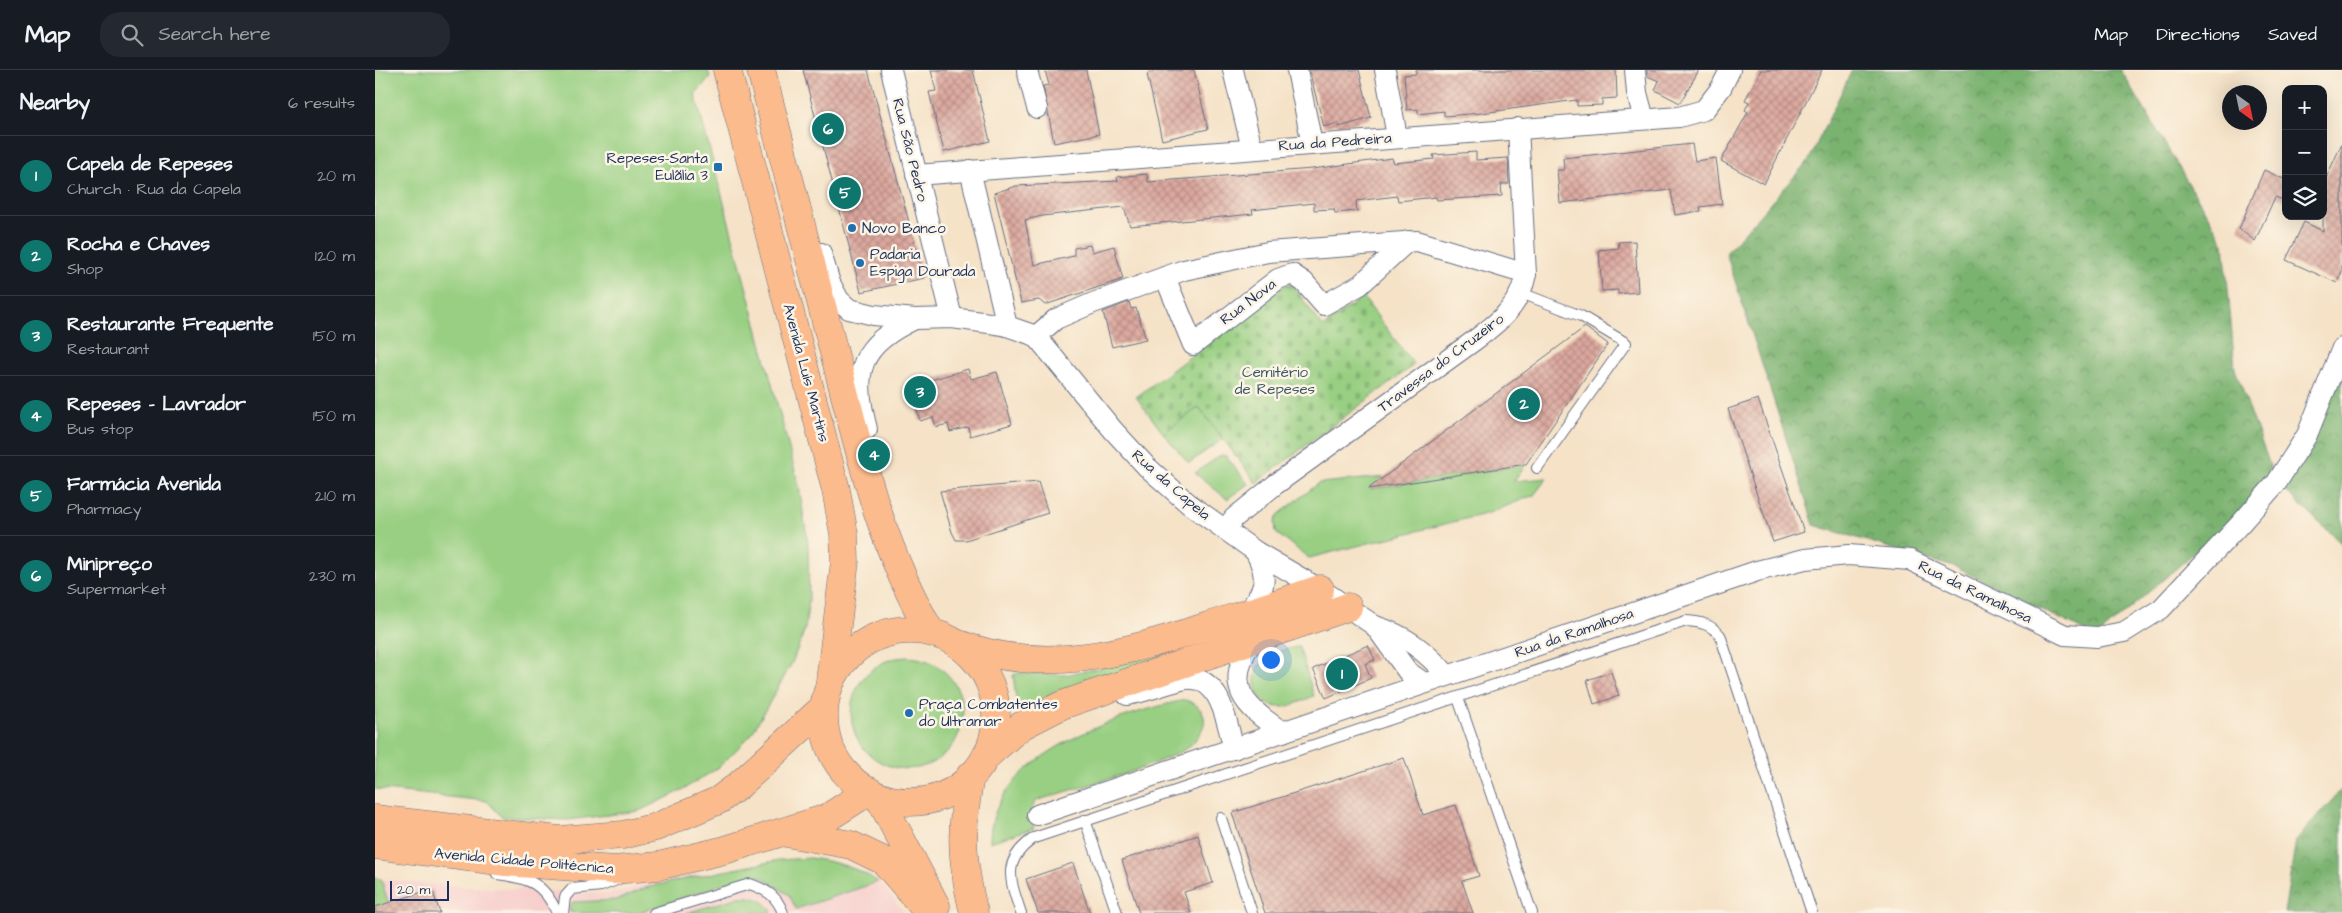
<!DOCTYPE html>
<html lang="en">
<head>
<meta charset="utf-8">
<style>
  body { margin:0; font-family:"Architects Daughter",sans-serif; background:#242831; color:#f1f3f6 }
  .controls { position:absolute; right:15px; top:15px; display:grid; overflow:hidden; border-radius:10px; box-shadow:0 5px 20px #0002 }
  .controls button { width:45px; height:45px; display:grid; place-items:center; padding:0; border:0; border-bottom:1px solid #363941; background:#171b24; color:#f1f3f6; font:25px sans-serif }
  .compass { position:absolute; left:1847px; top:15px; width:45px; height:45px; border-radius:50%; background:#171b24; box-shadow:0 5px 20px #0002; rotate:147deg }
  .scale { position:absolute; left:15px; bottom:12px; width:59px; box-sizing:border-box; padding-left:5px; border:2px solid #1b2f5e; border-top:0; font-size:14px; line-height:18px; white-space:nowrap; color:#1b2f5e; -webkit-text-stroke:4px #fcf5e5; paint-order:stroke }
  .you { position:absolute; left:895px; top:589px; width:18px; height:18px; margin:-12px; border:4px solid #fff; border-radius:50%; background:#1a73e8; box-shadow:0 0 0 8px #1a73e833 }
  .badge { display:grid; place-items:center; width:32px; height:32px; border-radius:50%; background:#0f766e; color:#fff; font-size:16px; font-weight:700 }
  .pin { position:absolute; translate:-50% -50%; border:2px solid #fff; box-shadow:0 1px 5px #0006 }
  .list { margin:0; padding:0; list-style:none }
  h2 { display:flex; justify-content:space-between; align-items:center; height:65px; margin:0; padding:0 20px; font-size:21px }
  h2 small { font-size:16px; font-weight:400; color:#9ea1a6 }
  .list li { display:grid; grid-template-columns:32px 1fr auto; gap:15px; align-items:center; box-sizing:border-box; height:80px; padding:0 20px; border-top:1px solid #363941 }
  .list b { display:block; font-size:19px; white-space:nowrap }
  .list p { margin:0; font-size:16px; white-space:nowrap; color:#9ea1a6 }
  .list em { font-size:16px; font-style:normal; color:#9ea1a6 }
  .icon { flex:none; width:28px; height:28px; fill:none; stroke:currentColor; stroke-width:2; stroke-linecap:round; stroke-linejoin:round }
  .map { position:relative; flex:none; width:1967px; height:843px; overflow:hidden }
  header { display:flex; align-items:center; gap:30px; box-sizing:border-box; height:70px; padding:0 25px; background:#171b24; border-bottom:1px solid #363941 }
  header strong { font-size:24px }
  nav { display:flex; gap:28px; margin-inline-start:auto; font-size:18px }
  .search { width:350px; height:45px; background:#242831; display:flex; align-items:center; gap:12px; box-sizing:border-box; padding:0 18px; border-radius:20px; color:#9ea1a6; font-size:19px }
  main { display:flex }
  aside { flex:1; background:#171b24 }
  .map>svg:first-child { display:block }
  .built { fill:#f7d0ce }
  .green { fill:#98cf82; stroke:#5a7f70 }
  .forest { fill:url(#forest-crowns); stroke:#4a7067 }
  .cemetery { fill:url(#cemetery-stones); stroke:#5a7f70 }
  .building { fill:url(#building-cross-hatch) }
  .lines { fill:none; stroke-linecap:round; stroke-linejoin:round }
  .lane-casing { stroke:#676e83; stroke-width:12 }
  .street-casing { stroke:#676e83; stroke-width:22 }
  .primary-casing { stroke:#676e83; stroke-width:29 }
  .lane { stroke:#fff; stroke-width:10 }
  .street { stroke:#fff; stroke-width:20 }
  .primary { stroke:#fbbb8d; stroke-width:28 }
  .poi-dot { fill:#1f6fb2; stroke:#fcf5e5; stroke-width:2 }
  .labels { text-anchor:middle; dominant-baseline:central; stroke-width:5; stroke-linejoin:round; paint-order:stroke }
  .street-label { font-size:15px; fill:#1b2f5e; stroke:#fcf5e5 }
  .poi-label { font-size:15px; fill:#1b2f5e; stroke:#fcf5e5; text-anchor:start }
  .park-label { font-size:15px; fill:#3a5767; stroke:#fcf5e5 }
</style>
</head>
<body>
<header>
<strong>Map</strong>
<div class="search"><svg class="icon" aria-label="search" viewBox="0 0 24 24"><circle cx="10" cy="10" r="6"/><path d="M15 15l6 6"/></svg>Search here</div>
<nav><a>Map</a><a>Directions</a><a>Saved</a></nav>
</header>
<main>
<aside>
<h2>Nearby<small>6 results</small></h2>
<ul class="list">
<li><span class="badge">1</span><div><b>Capela de Repeses</b><p>Church · Rua da Capela</p></div><em>20 m</em></li>
<li><span class="badge">2</span><div><b>Rocha e Chaves</b><p>Shop</p></div><em>120 m</em></li>
<li><span class="badge">3</span><div><b>Restaurante Frequente</b><p>Restaurant</p></div><em>150 m</em></li>
<li><span class="badge">4</span><div><b>Repeses - Lavrador</b><p>Bus stop</p></div><em>150 m</em></li>
<li><span class="badge">5</span><div><b>Farmácia Avenida</b><p>Pharmacy</p></div><em>210 m</em></li>
<li><span class="badge">6</span><div><b>Minipreço</b><p>Supermarket</p></div><em>230 m</em></li>
</ul>
</aside>
<div class="map">
<svg width="1967" height="843" viewBox="0 0 1967 843">
  <defs>
    <pattern id="forest-crowns" width="20" height="18" patternUnits="userSpaceOnUse" patternTransform="scale(1.25)"><rect width="20" height="18" fill="#7ab270"/><path d="M2 6a3 3 0 1 1 6 0M12 15a3 3 0 1 1 6 0" fill="none" stroke="#63915f"/></pattern>
    <pattern id="cemetery-stones" width="16" height="16" patternUnits="userSpaceOnUse" patternTransform="scale(1.25)"><rect width="16" height="16" fill="#98cf82"/><path d="M2 7V4a2 2 0 0 1 4 0v3zM10 15v-3a2 2 0 0 1 4 0v3z" fill="#82b273"/></pattern>
    <pattern id="building-cross-hatch" width="8" height="8" patternUnits="userSpaceOnUse" patternTransform="scale(1.25)"><rect width="8" height="8" fill="#dca89e"/><path d="M0 0l8 8M0 8l8-8" fill="none" stroke="#b28984"/></pattern>
  </defs>
  <rect width="100%" height="100%" fill="#fcf5e5"/>
  <filter id="ink" filterUnits="userSpaceOnUse"><feTurbulence type="fractalNoise" baseFrequency=".02" numOctaves="2"/><feDisplacementMap in="SourceGraphic" scale="10" xChannelSelector="R" yChannelSelector="G"/><feConvolveMatrix kernelMatrix="1 2 1 2 8 2 1 2 1" color-interpolation-filters="sRGB"/></filter>
  <filter id="wash" filterUnits="userSpaceOnUse"><feTurbulence type="fractalNoise" baseFrequency=".0096" numOctaves="4" result="noise"/><feDisplacementMap in="SourceGraphic" scale="20" xChannelSelector="R" yChannelSelector="G"/><feGaussianBlur stdDeviation="1.12" result="paint"/><feColorMatrix in="noise" values="0 0 0 0 0 0 0 0 0 0 0 0 0 0 0 0 0 1.4 0 .05"/><feComposite in="paint" operator="in"/></filter>
  <g filter="url(#wash)">
    <rect width="100%" height="100%" fill="#f5e2c7"/>
    <polygon class="built" points="435,788 462,792 489,802 508,815 529,843 0,843 0,808 59,815 233,824 267,815 404,790"/>
    <g class="green">
      <polygon points="0,0 333,0 335,8 320,24 424,416 433,474 434,529 430,559 417,593 376,665 343,698 304,722 264,741 193,750 127,747 112,731 0,719"/>
      <polygon points="824,337 848,369 814,393 788,363"/>
      <polygon points="846,385 851,386 873,414 852,429 820,403"/>
      <polygon points="1151,394 1139,411 1172,408 1159,425 1114,443 934,488 901,463 900,452 903,445 944,413 1010,407 995,419"/>
      <polygon points="824,570 814,580 677,625 645,638 642,636 638,605 643,603 690,605 748,593"/>
      <path d="M 924,576 L 939,626 C 929,630 916,637 906,637 C 878,638 871,601 892,587 C 900,581 915,579 924,576 Z"/>
      <circle cx="532" cy="643" r="56"/>
      <path d="M 810,630 C 820,633 826,637 829,647 C 832,659 817,676 807,681 C 762,704 709,715 661,731 L 655,741 L 659,758 L 615,772 C 614,687 743,644 810,630 Z"/>
      <path d="M 435,788 C 460,792 482,797 503,812 L 421,839 L 414,825 L 385,806 L 363,809 L 263,843 L 195,843 L 195,836 L 198,832 L 242,830 L 270,818 L 305,810 L 404,790 Z"/>
      <polygon points="0,808 6,809 14,835 0,840"/>
      <path d="M 364,827 C 378,826 391,829 397,843 L 311,843 Z"/>
    </g>
    <g class="forest">
      <polygon points="1477,0 1746,0 1849,173 1860,299 1901,412 1967,301 1967,474 1901,412 1722,567 1582,498 1439,455 1351,183 1434,90"/>
      <polygon points="1967,719 1967,843 1909,843 1921,770"/>
    </g>
    <polygon class="cemetery" points="915,212 948,257 988,227 1039,295 881,413 824,337 788,363 761,327"/>
    <g id="blocks">
      <g class="building">
        <polygon points="428,0 493,0 549,208 486,222"/>
        <polygon points="556,0 598,0 615,71 569,82 554,22 561,21"/>
        <polygon points="670,0 711,0 724,64 679,73 668,16 674,15"/>
        <polygon points="778,0 819,0 833,59 787,70 772,4 778,2"/>
        <polygon points="934,0 984,0 996,48 964,57 963,53 949,57"/>
        <polygon points="1041,0 1241,0 1242,28 1227,29 1227,35 1202,36 1202,30 1107,43 1069,46 1069,41 1043,44 1043,39 1032,40 1029,5 1041,4"/>
        <polygon points="1272,0 1324,0 1305,33 1280,20 1284,11 1272,6"/>
        <polygon points="1386,0 1447,0 1389,114 1346,91 1373,42 1370,40 1374,32 1370,30"/>
        <polygon points="1967,73 1967,201 1962,213 1911,190 1929,152 1948,161 1948,115"/>
        <polygon points="1317,74 1320,91 1341,88 1347,134 1325,137 1326,141 1300,145 1296,120 1185,133 1182,100 1189,100 1188,88"/>
        <polygon points="1101,82 1101,90 1133,88 1134,114 1126,114 1127,126 1062,130 1061,127 1023,131 1022,126 981,131 982,141 960,143 959,139 939,140 939,133 877,140 878,144 755,156 749,137 667,146 650,150 659,195 699,186 699,178 715,175 717,182 739,176 748,209 670,235 664,230 646,233 619,123 641,116 743,111 742,107 772,104 773,112 937,99 1017,88 1019,93 1059,89 1058,85"/>
        <polygon points="1889,100 1911,110 1911,131 1900,127 1880,171 1864,159"/>
        <polygon points="1260,171 1263,222 1243,224 1243,220 1227,221 1224,180 1244,178 1243,172"/>
        <polygon points="754,232 756,239 761,238 771,269 737,277 728,242"/>
        <polygon points="1210,257 1233,274 1151,394 993,419"/>
        <polygon points="593,299 596,309 622,302 637,354 595,366 593,357 575,362 573,354 561,357 558,347 545,351 535,316"/>
        <polygon points="1383,329 1429,462 1398,472 1353,339"/>
        <polygon points="663,412 673,443 591,470 581,470 577,462 565,421"/>
        <polygon points="993,575 1000,590 990,594 996,608 951,628 938,599"/>
        <polygon points="1236,602 1244,626 1219,634 1212,610"/>
        <polygon points="1029,688 1048,745 1081,735 1104,806 1087,811 1098,843 890,843 857,743"/>
        <polygon points="823,765 838,813 809,822 816,843 764,843 747,790"/>
        <polygon points="698,793 715,843 663,843 651,809"/>
        <polygon points="57,819 65,843 0,843 0,837"/>
      </g>
    </g>
  </g>
  <g filter="url(#ink)">
    <use href="#blocks" fill-opacity="0" stroke="#676e83" stroke-width="1"/>
    <g class="lines">
      <defs>
        <g id="lane">
          <polyline points="1146,223 1206,246 1251,273 1162,398"/>
          <polyline points="1083,628 1157,843"/>
          <polyline points="846,748 877,843"/>
          <polyline points="710,750 742,843"/>
          <path d="M 122,804 C 154,808 169,813 182,843"/>
          <polyline points="188,843 190,827 197,819 226,816 244,809"/>
          <path d="M 279,843 L 375,814 C 392,820 402,826 408,843"/>
          <path d="M 646,843 C 635,810 626,791 659,768 L 1311,551 C 1326,552 1335,554 1345,565 L 1437,843"/>
        </g>
        <g id="street">
          <polyline points="516,0 577,248"/>
          <polyline points="652,0 662,38"/>
          <polyline points="858,0 877,79"/>
          <polyline points="922,0 937,74"/>
          <polyline points="1010,0 1022,67"/>
          <polyline points="1260,0 1262,23 1269,49"/>
          <polyline points="595,100 632,256"/>
          <polyline points="541,105 1304,47 1329,40 1346,18 1355,0"/>
          <polyline points="446,183 455,213 464,230 474,239 499,245 540,249 577,248 614,253 632,256 661,266 738,360 772,397 814,434 880,481 953,524 1000,556 1033,602 1049,613"/>
          <polyline points="790,207 818,275 903,209 917,204 929,212 949,235 985,215 1033,171"/>
          <polyline points="661,266 681,249 718,233 809,200 893,182 1042,171 1151,204"/>
          <path d="M 492,359 C 477,301 484,275 540,249"/>
          <path d="M 850,460 L 859,448 L 901,414 L 1100,270 C 1124,252 1145,236 1151,204 L 1143,58"/>
          <path d="M 872,543 C 890,519 895,509 880,481"/>
          <path d="M 1000,556 C 1031,565 1051,582 1072,605"/>
          <path d="M 877,571 C 848,616 868,636 908,662"/>
          <path d="M 752,625 C 772,622 791,613 811,609 C 846,604 852,655 859,679"/>
          <polyline points="662,745 1382,501 1430,489 1474,485 1535,490 1690,565 1722,567 1749,562 1786,539 1867,452 1902,412 1932,365 1967,278"/>
        </g>
        <g id="primary">
          <polyline points="352,0 461,420 469,464 470,491 455,611"/>
          <path d="M 386,0 C 411,98 436,196 462,294 C 486,388 506,476 555,561"/>
          <circle cx="535" cy="646" r="86"/>
          <path d="M 584,574 C 669,606 751,583 833,556 C 870,544 908,532 945,519"/>
          <polyline points="611,686 646,656 687,635 973,537"/>
          <path d="M 595,706 C 585,760 586,790 599,843"/>
          <polyline points="504,727 561,836"/>
          <polyline points="0,749 184,770 248,765 281,757 344,730 363,716 448,638"/>
          <polyline points="412,763 476,775 509,791 554,843"/>
          <polyline points="0,775 131,792 200,797 239,800 283,796 350,780 452,748 494,721"/>
        </g>
      </defs>
      <use href="#lane" class="lane-casing"/>
      <use href="#street" class="street-casing"/>
      <use href="#primary" class="primary-casing"/>
      <use href="#lane" class="lane"/>
      <use href="#street" class="street"/>
      <use href="#primary" class="primary"/>
    </g>
  </g>
  <g class="poi-dot">
    <rect x="338" y="92" width="10" height="10" rx="2.5"/>
    <circle cx="477" cy="158" r="5"/>
    <circle cx="485" cy="193" r="5"/>
    <circle cx="534" cy="643" r="5"/>
  </g>
  <g class="labels">
    <g class="street-label">
      <text transform="translate(960 72) rotate(-4)">Rua da Pedreira</text>
      <text transform="translate(535 80) rotate(76)">Rua São Pedro</text>
      <text transform="translate(873 232) rotate(-37)">Rua Nova</text>
      <text transform="translate(1066 293) rotate(-37)">Travessa do Cruzeiro</text>
      <text transform="translate(431 303) rotate(75)">Avenida Luís Martins</text>
      <text transform="translate(796 415) rotate(41)">Rua da Capela</text>
      <text transform="translate(1600 522) rotate(26)">Rua da Ramalhosa</text>
      <text transform="translate(1199 563) rotate(-19)">Rua da Ramalhosa</text>
      <text transform="translate(149 791) rotate(5)">Avenida Cidade Politécnica</text>
    </g>
    <g class="poi-label">
      <text x="333" y="88" text-anchor="end">Repeses-Santa<tspan x="333" dy="17">Eulãlia 3</tspan></text>
      <text x="487" y="158">Novo Banco</text>
      <text x="495" y="184">Padaria<tspan x="495" dy="17">Espiga Dourada</tspan></text>
      <text x="544" y="634">Praça Combatentes<tspan x="544" dy="17">do Ultramar</tspan></text>
    </g>
    <g class="park-label">
      <text x="900" y="302">Cemitério<tspan x="900" dy="17">de Repeses</tspan></text>
    </g>
  </g>
</svg>
<div class="controls">
<button>+</button>
<button>−</button>
<button><svg class="icon" aria-label="layers" viewBox="0 0 24 24"><path d="M12 4l9 5-9 5-9-5zM3 14l9 5 9-5"/></svg></button>
</div>
<svg class="compass" viewBox="-18 -18 36 36"><path d="M0-13l5 13h-10z" fill="#e53935"/><path d="M0 13l5-13h-10z" fill="#9ea1a6"/></svg>
<div class="scale">20 m</div>
<div class="you"></div>
<div class="pin badge" style="left:967px;top:604px">1</div>
<div class="pin badge" style="left:1149px;top:334px">2</div>
<div class="pin badge" style="left:545px;top:322px">3</div>
<div class="pin badge" style="left:499px;top:385px">4</div>
<div class="pin badge" style="left:470px;top:123px">5</div>
<div class="pin badge" style="left:453px;top:59px">6</div>
</div>
</main>
</body>
</html>
